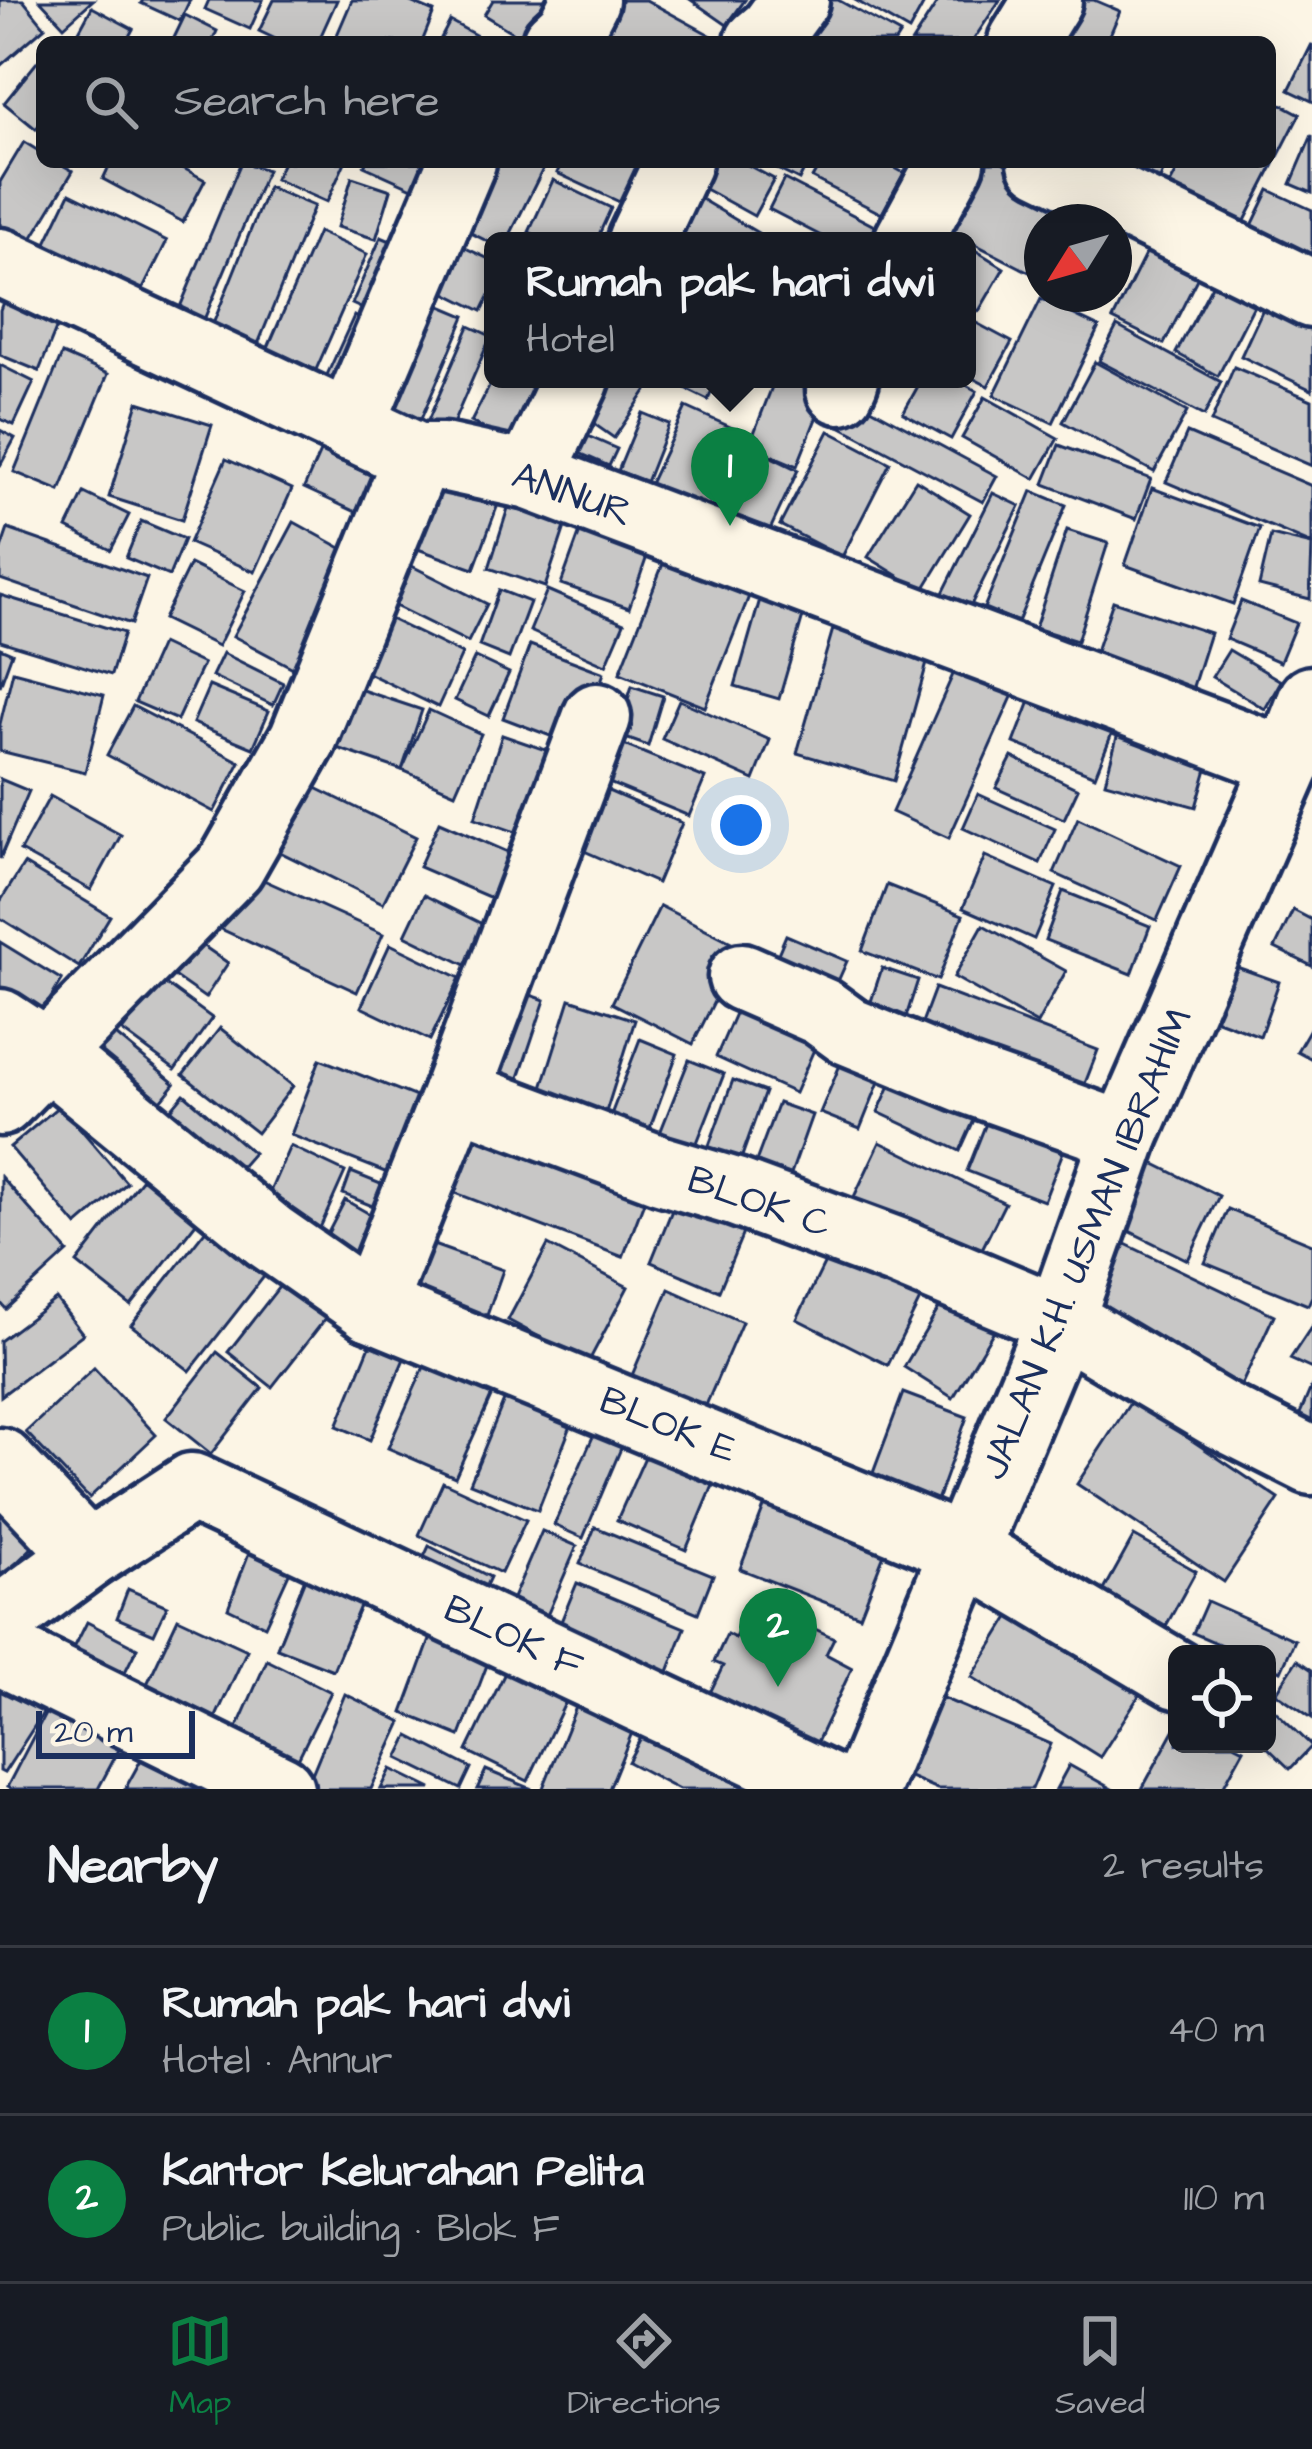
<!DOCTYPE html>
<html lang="en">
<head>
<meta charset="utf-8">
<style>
  body { margin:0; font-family:"Architects Daughter",sans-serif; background:#242831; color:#f1f3f6 }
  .controls { position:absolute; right:36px; bottom:36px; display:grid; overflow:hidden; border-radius:18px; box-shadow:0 12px 48px #0002 }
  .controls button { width:108px; height:108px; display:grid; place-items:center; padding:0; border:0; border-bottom:3px solid #363941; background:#171b24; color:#f1f3f6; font:60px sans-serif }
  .compass { position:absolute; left:1024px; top:204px; width:108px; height:108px; border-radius:50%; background:#171b24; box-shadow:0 12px 48px #0002; rotate:233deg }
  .scale { position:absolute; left:36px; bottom:30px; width:159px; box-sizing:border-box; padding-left:12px; border:6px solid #1b2f5e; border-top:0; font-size:33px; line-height:42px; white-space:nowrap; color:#1b2f5e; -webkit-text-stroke:9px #fcf5e5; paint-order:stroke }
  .you { position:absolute; left:741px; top:825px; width:42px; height:42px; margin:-30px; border:9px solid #fff; border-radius:50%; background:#1a73e8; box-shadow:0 0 0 18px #1a73e833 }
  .badge { display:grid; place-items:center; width:78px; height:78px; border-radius:50%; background:#0b8043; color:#fff; font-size:39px; font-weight:700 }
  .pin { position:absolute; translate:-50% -99px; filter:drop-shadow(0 3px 6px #0008) }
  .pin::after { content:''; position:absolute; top:63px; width:42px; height:36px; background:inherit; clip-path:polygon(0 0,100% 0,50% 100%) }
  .popup { position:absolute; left:484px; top:232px; width:492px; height:156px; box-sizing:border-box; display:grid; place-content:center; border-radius:18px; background:#171b24; filter:drop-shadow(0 3px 9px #0005); font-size:39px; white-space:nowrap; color:#9ea1a6 }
  .popup b { font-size:45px; color:#f1f3f6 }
  .popup::after { content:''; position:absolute; left:50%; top:100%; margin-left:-24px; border:24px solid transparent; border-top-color:#171b24 }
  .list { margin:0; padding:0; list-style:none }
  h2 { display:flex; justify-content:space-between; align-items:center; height:156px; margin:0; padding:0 48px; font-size:51px }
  h2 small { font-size:39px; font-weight:400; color:#9ea1a6 }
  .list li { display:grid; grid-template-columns:78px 1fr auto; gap:36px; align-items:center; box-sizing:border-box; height:168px; padding:0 48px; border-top:3px solid #363941 }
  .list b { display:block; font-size:45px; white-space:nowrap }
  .list p { margin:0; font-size:39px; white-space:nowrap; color:#9ea1a6 }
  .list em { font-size:39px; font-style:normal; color:#9ea1a6 }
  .icon { flex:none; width:66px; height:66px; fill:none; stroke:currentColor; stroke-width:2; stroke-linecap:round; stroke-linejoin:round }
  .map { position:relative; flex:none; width:1312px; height:1789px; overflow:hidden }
  .search { position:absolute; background:#171b24; box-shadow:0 12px 48px #0002; left:36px; right:36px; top:36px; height:132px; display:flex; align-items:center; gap:30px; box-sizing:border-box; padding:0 42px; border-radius:18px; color:#9ea1a6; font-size:45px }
  .sheet { height:492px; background:#171b24 }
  nav { display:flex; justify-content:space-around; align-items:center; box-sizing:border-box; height:168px; border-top:3px solid #363941; background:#171b24; font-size:33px; color:#9ea1a6 }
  nav a { display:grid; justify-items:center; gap:6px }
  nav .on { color:#0b8043 }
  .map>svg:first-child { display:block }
  .building { fill:#c8c7c6; stroke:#1b2f5e; stroke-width:3 }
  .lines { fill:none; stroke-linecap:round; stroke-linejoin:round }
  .minor-casing { stroke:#1b2f5e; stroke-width:75 }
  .minor { stroke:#fcf5e5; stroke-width:66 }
  .labels { text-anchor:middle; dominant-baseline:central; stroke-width:10; stroke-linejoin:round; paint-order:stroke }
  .street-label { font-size:39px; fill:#1b2f5e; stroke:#fcf5e5 }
</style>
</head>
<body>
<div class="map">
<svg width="1312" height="1789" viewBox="0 0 1312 1789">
  <rect width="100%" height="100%" fill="#fcf5e5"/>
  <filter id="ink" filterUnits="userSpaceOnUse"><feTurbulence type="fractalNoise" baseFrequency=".00833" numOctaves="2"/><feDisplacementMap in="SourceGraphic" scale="24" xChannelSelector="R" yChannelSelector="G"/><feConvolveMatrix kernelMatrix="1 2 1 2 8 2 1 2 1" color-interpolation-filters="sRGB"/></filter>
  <g filter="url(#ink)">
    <g class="building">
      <polygon points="0,0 23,0 45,27 0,66"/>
      <polygon points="40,0 93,0 64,26"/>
      <polygon points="143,0 190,0 180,21 141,3"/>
      <polygon points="209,0 263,0 250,29 205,9"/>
      <polygon points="274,0 337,0 318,42 282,42 259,31"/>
      <polygon points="352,0 406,0 434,12 422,42 334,42"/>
      <polygon points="493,0 554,0 528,42 484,15"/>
      <polygon points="599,0 646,0 723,42 625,42 588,22"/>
      <polygon points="691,0 745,0 727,25"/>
      <polygon points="803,0 838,0 900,34 895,42 820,42 789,25"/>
      <polygon points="855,0 926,0 909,31"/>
      <polygon points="939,0 1000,0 972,42 912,42"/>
      <polygon points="1055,0 1094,0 1120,11 1107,42 1038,42"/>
      <polygon points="92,7 133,29 126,42 73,42"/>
      <polygon points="185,15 217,31 212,42 172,42"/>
      <polygon points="450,21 488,42 439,42"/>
      <polygon points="1312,44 1312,101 1289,90"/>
      <polygon points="42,56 42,121 36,129 4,103"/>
      <polygon points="1270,98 1300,114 1233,244 1159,205 1182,162 1270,162"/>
      <polygon points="1312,135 1312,193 1291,184"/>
      <polygon points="24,142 42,153 42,162 57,162 73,171 27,247 0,230 0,182"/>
      <polygon points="111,162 172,162 205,180 183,222 103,179"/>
      <polygon points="241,162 267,170 200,329 175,319"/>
      <polygon points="283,162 345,162 327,202 275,179"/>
      <polygon points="366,162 442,162 428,195 364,166"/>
      <polygon points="479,162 528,162 543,169 507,241 493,241 493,244 449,222"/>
      <polygon points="562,162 641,163 622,203 557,173"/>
      <polygon points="693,162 742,162 774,179 754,216 685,178"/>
      <polygon points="763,162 808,162 799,180"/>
      <polygon points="821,162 884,162 904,173 882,214 812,178"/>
      <polygon points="961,162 1002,162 1078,202 1068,222 1042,222 1042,271 1039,277 930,221"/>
      <polygon points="1107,162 1167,162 1152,199"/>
      <polygon points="352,177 391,190 376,239 337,227"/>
      <polygon points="784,179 878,228 872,241 831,241 769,209"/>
      <polygon points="553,180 611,208 596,241 548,241 529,232"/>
      <polygon points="268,187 314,206 254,354 209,334"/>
      <polygon points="1269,190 1312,210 1312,268 1247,236"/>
      <polygon points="689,192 758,233 753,241 659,241"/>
      <polygon points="70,193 167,241 138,299 42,251"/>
      <polygon points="318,232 367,254 311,381 263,359"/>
      <polygon points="1156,233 1207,259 1164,344 1113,319"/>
      <polygon points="440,236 493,261 493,289 482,311 418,279"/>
      <polygon points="381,237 405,247 376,315 352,304"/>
      <polygon points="967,245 1004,268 979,311 967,304"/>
      <polygon points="1225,261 1266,282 1218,376 1176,353"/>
      <polygon points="1273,287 1312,306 1312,390 1241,356"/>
      <polygon points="415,295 465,316 418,426 369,405"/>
      <polygon points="5,297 60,319 39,371 0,355 0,310"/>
      <polygon points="1041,299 1099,327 1053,423 994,395"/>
      <polygon points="354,316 376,326 342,399 321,388"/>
      <polygon points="967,318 1012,342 988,386 967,375"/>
      <polygon points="469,326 491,336 449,433 427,423"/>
      <polygon points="1117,326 1221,382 1204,416 1099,361"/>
      <polygon points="62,354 108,374 60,491 14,472"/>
      <polygon points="1095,362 1187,412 1154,472 1063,422"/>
      <polygon points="0,365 34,382 14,425 0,419"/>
      <polygon points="1234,367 1312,400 1312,466 1211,422"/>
      <polygon points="493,379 516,379 543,393 517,445 471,422"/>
      <polygon points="600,379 635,379 648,388 614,438 577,412"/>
      <polygon points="665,379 717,379 708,400"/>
      <polygon points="775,379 799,379 827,391 797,466 749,446"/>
      <polygon points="922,379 955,379 977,391 951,439 903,413"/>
      <polygon points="845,394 997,476 983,502 830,421"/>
      <polygon points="985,397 1058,438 1035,479 962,438"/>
      <polygon points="138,402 212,425 182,520 109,497"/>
      <polygon points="686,407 748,435 709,518 648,488"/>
      <polygon points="642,413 669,424 646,482 618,471"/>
      <polygon points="565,426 617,449 609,466 557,443"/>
      <polygon points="0,430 15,438 0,466"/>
      <polygon points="829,431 890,463 842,557 780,525"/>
      <polygon points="1187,433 1312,486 1312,544 1166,482"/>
      <polygon points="1059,445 1151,479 1136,519 1044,484"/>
      <polygon points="749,446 798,470 768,534 718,510"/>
      <polygon points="320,452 385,482 369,518 304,488"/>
      <polygon points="226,459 292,489 255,572 189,543"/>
      <polygon points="440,477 500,499 474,569 415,548"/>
      <polygon points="916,480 970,514 923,591 868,557"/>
      <polygon points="1152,488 1260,528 1233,604 1125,565"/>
      <polygon points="1032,491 1066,505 1018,622 984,608"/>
      <polygon points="84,493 129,515 111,550 67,528"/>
      <polygon points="993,493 1020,506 966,615 939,601"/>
      <polygon points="509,505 566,524 545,587 489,568"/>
      <polygon points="585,518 652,542 629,608 561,584"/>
      <polygon points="141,521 184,539 169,576 126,558"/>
      <polygon points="294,522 356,556 295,669 233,636"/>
      <polygon points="8,529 147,578 131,624 0,579 0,552"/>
      <polygon points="1067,530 1108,543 1077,641 1035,628"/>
      <polygon points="1271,535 1312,545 1310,599 1259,586"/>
      <polygon points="672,541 757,576 705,707 620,673"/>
      <polygon points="386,553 487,604 468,642 367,592"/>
      <polygon points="190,564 245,591 218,646 163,619"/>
      <polygon points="765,582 809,596 779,699 735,686"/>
      <polygon points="499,590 530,602 509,658 479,646"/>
      <polygon points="547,590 624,623 606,665 530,631"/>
      <polygon points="0,595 124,633 111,675 0,641"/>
      <polygon points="1113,601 1210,633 1188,702 1090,669"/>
      <polygon points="1241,601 1296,623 1280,662 1226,639"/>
      <polygon points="361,605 462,654 438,707 337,658"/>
      <polygon points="835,622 931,649 894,781 797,753"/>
      <polygon points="161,644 203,664 177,720 135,702"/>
      <polygon points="530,645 604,673 577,746 503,718"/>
      <polygon points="0,648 12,653 0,686"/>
      <polygon points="1229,650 1281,681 1265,709 1212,677"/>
      <polygon points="223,653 283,683 273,705 212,676"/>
      <polygon points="475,657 509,673 489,716 455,700"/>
      <polygon points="959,661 1016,688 949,838 892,812"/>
      <polygon points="13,671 104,695 85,772 0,751 0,724"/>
      <polygon points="338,682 422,710 402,770 319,742"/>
      <polygon points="209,686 269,711 253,748 193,723"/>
      <polygon points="632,686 663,696 648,746 617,735"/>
      <polygon points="1032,696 1114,728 1095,776 1014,743"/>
      <polygon points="679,700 770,740 754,780 662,739"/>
      <polygon points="133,706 240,762 214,812 107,755"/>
      <polygon points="429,710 481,734 455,793 402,770"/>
      <polygon points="1121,722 1213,748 1196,807 1105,782"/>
      <polygon points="502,735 569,758 542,841 475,818"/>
      <polygon points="602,736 705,778 689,816 587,774"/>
      <polygon points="1012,757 1078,789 1064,819 996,788"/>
      <polygon points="0,779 29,791 0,859"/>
      <polygon points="312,786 416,837 383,903 280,852"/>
      <polygon points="599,787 682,823 657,883 573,846"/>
      <polygon points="978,794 1055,829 1040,863 963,828"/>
      <polygon points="50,796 121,835 91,890 20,851"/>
      <polygon points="1078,818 1181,866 1157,920 1054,873"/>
      <polygon points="439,822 524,859 505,904 419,867"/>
      <polygon points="985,856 1056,887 1034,939 963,908"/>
      <polygon points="24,864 110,916 79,967 0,918 0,902"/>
      <polygon points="246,872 383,934 357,992 221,929"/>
      <polygon points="887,885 963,915 938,980 862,951"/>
      <polygon points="1063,891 1150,926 1132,974 1045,940"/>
      <polygon points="424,895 490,928 470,967 405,935"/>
      <polygon points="660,906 741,947 693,1044 612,1003"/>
      <polygon points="1293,910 1312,920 1312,966 1275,948"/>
      <polygon points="983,925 1066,971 1037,1024 954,977"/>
      <polygon points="786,935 847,961 826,1008 766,982"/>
      <polygon points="189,936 228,963 205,998 165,970"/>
      <polygon points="0,942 62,980 33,1027 0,1007"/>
      <polygon points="390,944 460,978 430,1040 361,1007"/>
      <polygon points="1231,965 1279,982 1260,1036 1212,1018"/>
      <polygon points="882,968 918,980 897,1045 861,1032"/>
      <polygon points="160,980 212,1018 175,1070 122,1031"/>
      <polygon points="502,985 545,1000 509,1107 466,1092"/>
      <polygon points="747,986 826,1022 795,1093 716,1057"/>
      <polygon points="935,988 1098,1050 1073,1114 911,1052"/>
      <polygon points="570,999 635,1020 606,1112 541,1091"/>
      <polygon points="1312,1025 1312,1059 1297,1051"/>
      <polygon points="105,1026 175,1084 143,1123 73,1065"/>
      <polygon points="220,1028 293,1086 257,1133 183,1075"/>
      <polygon points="640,1039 677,1054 643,1147 604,1133"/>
      <polygon points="850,1041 889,1057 860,1129 820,1113"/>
      <polygon points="320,1059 419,1098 390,1174 291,1135"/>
      <polygon points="902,1059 984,1098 960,1151 878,1112"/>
      <polygon points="689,1060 724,1074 689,1163 654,1148"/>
      <polygon points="733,1080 765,1092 732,1184 699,1173"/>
      <polygon points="184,1094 253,1153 226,1184 158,1125"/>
      <polygon points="997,1096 1073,1126 1044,1201 967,1171"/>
      <polygon points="778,1103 812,1115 784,1193 749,1180"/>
      <polygon points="462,1104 653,1178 623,1257 432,1184"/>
      <polygon points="60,1105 127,1183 77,1226 10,1147"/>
      <polygon points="880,1142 1005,1203 976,1261 852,1201"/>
      <polygon points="290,1146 345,1172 316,1237 261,1212"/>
      <polygon points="158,1158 213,1201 131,1306 77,1263"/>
      <polygon points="1147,1160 1219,1196 1188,1260 1115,1224"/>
      <polygon points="351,1172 408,1195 399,1217 343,1194"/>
      <polygon points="1,1177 68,1252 6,1309 0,1302"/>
      <polygon points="683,1183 752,1211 719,1291 651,1262"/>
      <polygon points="345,1200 396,1229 366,1285 315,1258"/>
      <polygon points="1228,1209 1312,1244 1312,1296 1308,1305 1205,1263"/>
      <polygon points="218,1214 277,1260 190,1371 131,1325"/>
      <polygon points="1117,1240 1274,1315 1241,1386 1084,1312"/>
      <polygon points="425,1242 503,1270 485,1321 408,1293"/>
      <polygon points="835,1242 926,1288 888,1365 797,1319"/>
      <polygon points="548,1245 628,1287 588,1363 508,1320"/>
      <polygon points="296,1265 340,1300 272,1387 228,1352"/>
      <polygon points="669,1289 742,1322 700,1419 627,1387"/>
      <polygon points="948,1293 998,1324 953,1398 904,1367"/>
      <polygon points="56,1299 83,1334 1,1396 0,1341"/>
      <polygon points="1312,1326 1312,1369 1290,1359"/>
      <polygon points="374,1336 408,1349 370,1440 337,1426"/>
      <polygon points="432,1349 499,1379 455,1477 388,1448"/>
      <polygon points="217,1352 262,1388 211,1454 166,1418"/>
      <polygon points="94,1368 156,1435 89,1498 26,1432"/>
      <polygon points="1312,1385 1312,1428 1297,1421"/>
      <polygon points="510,1386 576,1413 538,1510 470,1483"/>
      <polygon points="903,1393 967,1417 935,1506 870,1481"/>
      <polygon points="1132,1400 1279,1499 1224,1582 1077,1484"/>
      <polygon points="599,1423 627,1434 583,1538 554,1525"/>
      <polygon points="649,1448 717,1476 686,1550 617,1520"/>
      <polygon points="0,1475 52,1528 3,1576 0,1572"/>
      <polygon points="443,1482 526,1520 501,1573 419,1535"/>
      <polygon points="771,1489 891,1536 860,1616 740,1569"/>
      <polygon points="595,1527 713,1575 698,1613 580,1564"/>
      <polygon points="542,1531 577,1546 539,1634 504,1619"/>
      <polygon points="1134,1536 1196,1571 1155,1646 1093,1610"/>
      <polygon points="255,1537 295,1560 265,1626 228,1608"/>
      <polygon points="429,1546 490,1577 476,1607 415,1576"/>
      <polygon points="311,1564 365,1594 333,1670 277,1648"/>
      <polygon points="311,1564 365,1594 333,1670 277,1648"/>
      <polygon points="577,1583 685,1628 662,1687 553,1641"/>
      <polygon points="128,1589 167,1606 154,1634 117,1618"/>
      <polygon points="1019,1601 1147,1683 1100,1757 972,1677"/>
      <polygon points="1207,1601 1295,1640 1281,1671 1267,1665 1267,1654 1242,1654 1193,1633"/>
      <polygon points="762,1604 834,1638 826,1654 852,1668 810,1757 703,1707 723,1666 714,1662 727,1634 735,1638 745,1617 754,1621"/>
      <polygon points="178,1618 247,1650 208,1734 139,1701"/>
      <polygon points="437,1621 495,1644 460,1736 403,1713"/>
      <polygon points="87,1622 137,1648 118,1686 68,1660"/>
      <polygon points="517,1648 577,1678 528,1781 467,1751"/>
      <polygon points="267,1660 331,1692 290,1775 229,1746"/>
      <polygon points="1297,1660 1312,1670 1312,1718 1276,1693"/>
      <polygon points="17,1667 56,1693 4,1773 0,1771 0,1693"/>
      <polygon points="585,1685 642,1708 609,1789 545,1789 543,1788"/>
      <polygon points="926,1691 1051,1744 1032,1789 937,1789 893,1770"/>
      <polygon points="56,1693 128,1733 98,1789 11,1789 7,1787"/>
      <polygon points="345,1694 402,1722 371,1789 312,1789 307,1786"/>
      <polygon points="1267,1703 1312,1746 1290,1769 1264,1744 1267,1744"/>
      <polygon points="653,1715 759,1774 751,1789 679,1789 628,1762"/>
      <polygon points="1177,1725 1177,1744 1234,1744 1244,1749 1222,1789 1142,1789"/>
      <polygon points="409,1736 471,1768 461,1789 398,1758"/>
      <polygon points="153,1738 207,1774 199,1789 125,1789"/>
      <polygon points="1069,1765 1112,1789 1056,1789"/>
      <polygon points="391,1769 432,1789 381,1789"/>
      <polygon points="486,1770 532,1789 477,1789"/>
    </g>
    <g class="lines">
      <defs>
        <g id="minor">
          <polyline points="556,42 570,29 585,0"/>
          <polyline points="759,42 773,30 795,0"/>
          <polyline points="1022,42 1048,0"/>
          <polyline points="1042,162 1312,294"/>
          <polyline points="641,241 678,162"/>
          <polyline points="908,241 951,162"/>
          <polyline points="0,262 417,457 443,457 530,476 1288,762"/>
          <polyline points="840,390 845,379"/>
          <polyline points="350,427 462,162"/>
          <polyline points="530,476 576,379"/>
          <polyline points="742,977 822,1012 848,1031 965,1079 1125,1136"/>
          <polyline points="0,1023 46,1053 269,1236 371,1307 964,1549 1177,1675"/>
          <polyline points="456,1093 661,1170 735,1192 898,1252 1060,1320 1217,1413 1312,1461"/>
          <polyline points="0,1102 231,866 303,739 417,457"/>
          <polyline points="371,1307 456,1093 597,717"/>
          <polyline points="0,1462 88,1555"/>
          <polyline points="0,1620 88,1555 192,1487 833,1789"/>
          <polyline points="0,1651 280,1789"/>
          <polyline points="865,1789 1060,1320 1125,1136 1288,762 1312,700"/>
        </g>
      </defs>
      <use href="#minor" class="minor-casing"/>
      <use href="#minor" class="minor"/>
    </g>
  </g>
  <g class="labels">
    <g class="street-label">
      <text transform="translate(572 495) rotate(19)">ANNUR</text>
      <text transform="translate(759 1203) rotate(19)">BLOK C</text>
      <text transform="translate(1087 1244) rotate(-68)">JALAN K.H. USMAN IBRAHIM</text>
      <text transform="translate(668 1426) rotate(22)">BLOK E</text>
      <text transform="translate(513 1638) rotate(25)">BLOK F</text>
    </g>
  </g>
</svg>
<div class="controls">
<button><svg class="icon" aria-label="locate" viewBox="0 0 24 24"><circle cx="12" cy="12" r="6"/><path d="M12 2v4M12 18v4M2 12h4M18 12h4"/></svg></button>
</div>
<svg class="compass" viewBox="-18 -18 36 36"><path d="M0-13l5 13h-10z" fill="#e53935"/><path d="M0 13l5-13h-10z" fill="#9ea1a6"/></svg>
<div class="scale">20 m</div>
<div class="you"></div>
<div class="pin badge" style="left:730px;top:526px">1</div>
<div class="popup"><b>Rumah pak hari dwi</b>Hotel</div>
<div class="pin badge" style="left:778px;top:1687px">2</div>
<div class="search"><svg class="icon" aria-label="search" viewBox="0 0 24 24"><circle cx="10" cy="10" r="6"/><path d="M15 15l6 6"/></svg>Search here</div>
</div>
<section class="sheet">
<h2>Nearby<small>2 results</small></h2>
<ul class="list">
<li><span class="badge">1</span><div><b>Rumah pak hari dwi</b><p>Hotel · Annur</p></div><em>40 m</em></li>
<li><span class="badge">2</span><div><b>Kantor Kelurahan Pelita</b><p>Public building · Blok F</p></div><em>110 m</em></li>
</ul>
</section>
<nav>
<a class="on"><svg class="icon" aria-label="map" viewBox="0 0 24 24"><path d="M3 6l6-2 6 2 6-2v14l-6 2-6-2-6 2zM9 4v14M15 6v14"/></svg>Map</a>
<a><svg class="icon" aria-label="directions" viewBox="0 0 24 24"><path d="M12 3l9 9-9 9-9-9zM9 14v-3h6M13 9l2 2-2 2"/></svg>Directions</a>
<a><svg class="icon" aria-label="saved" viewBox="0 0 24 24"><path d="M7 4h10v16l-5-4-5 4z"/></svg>Saved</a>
</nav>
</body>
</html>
